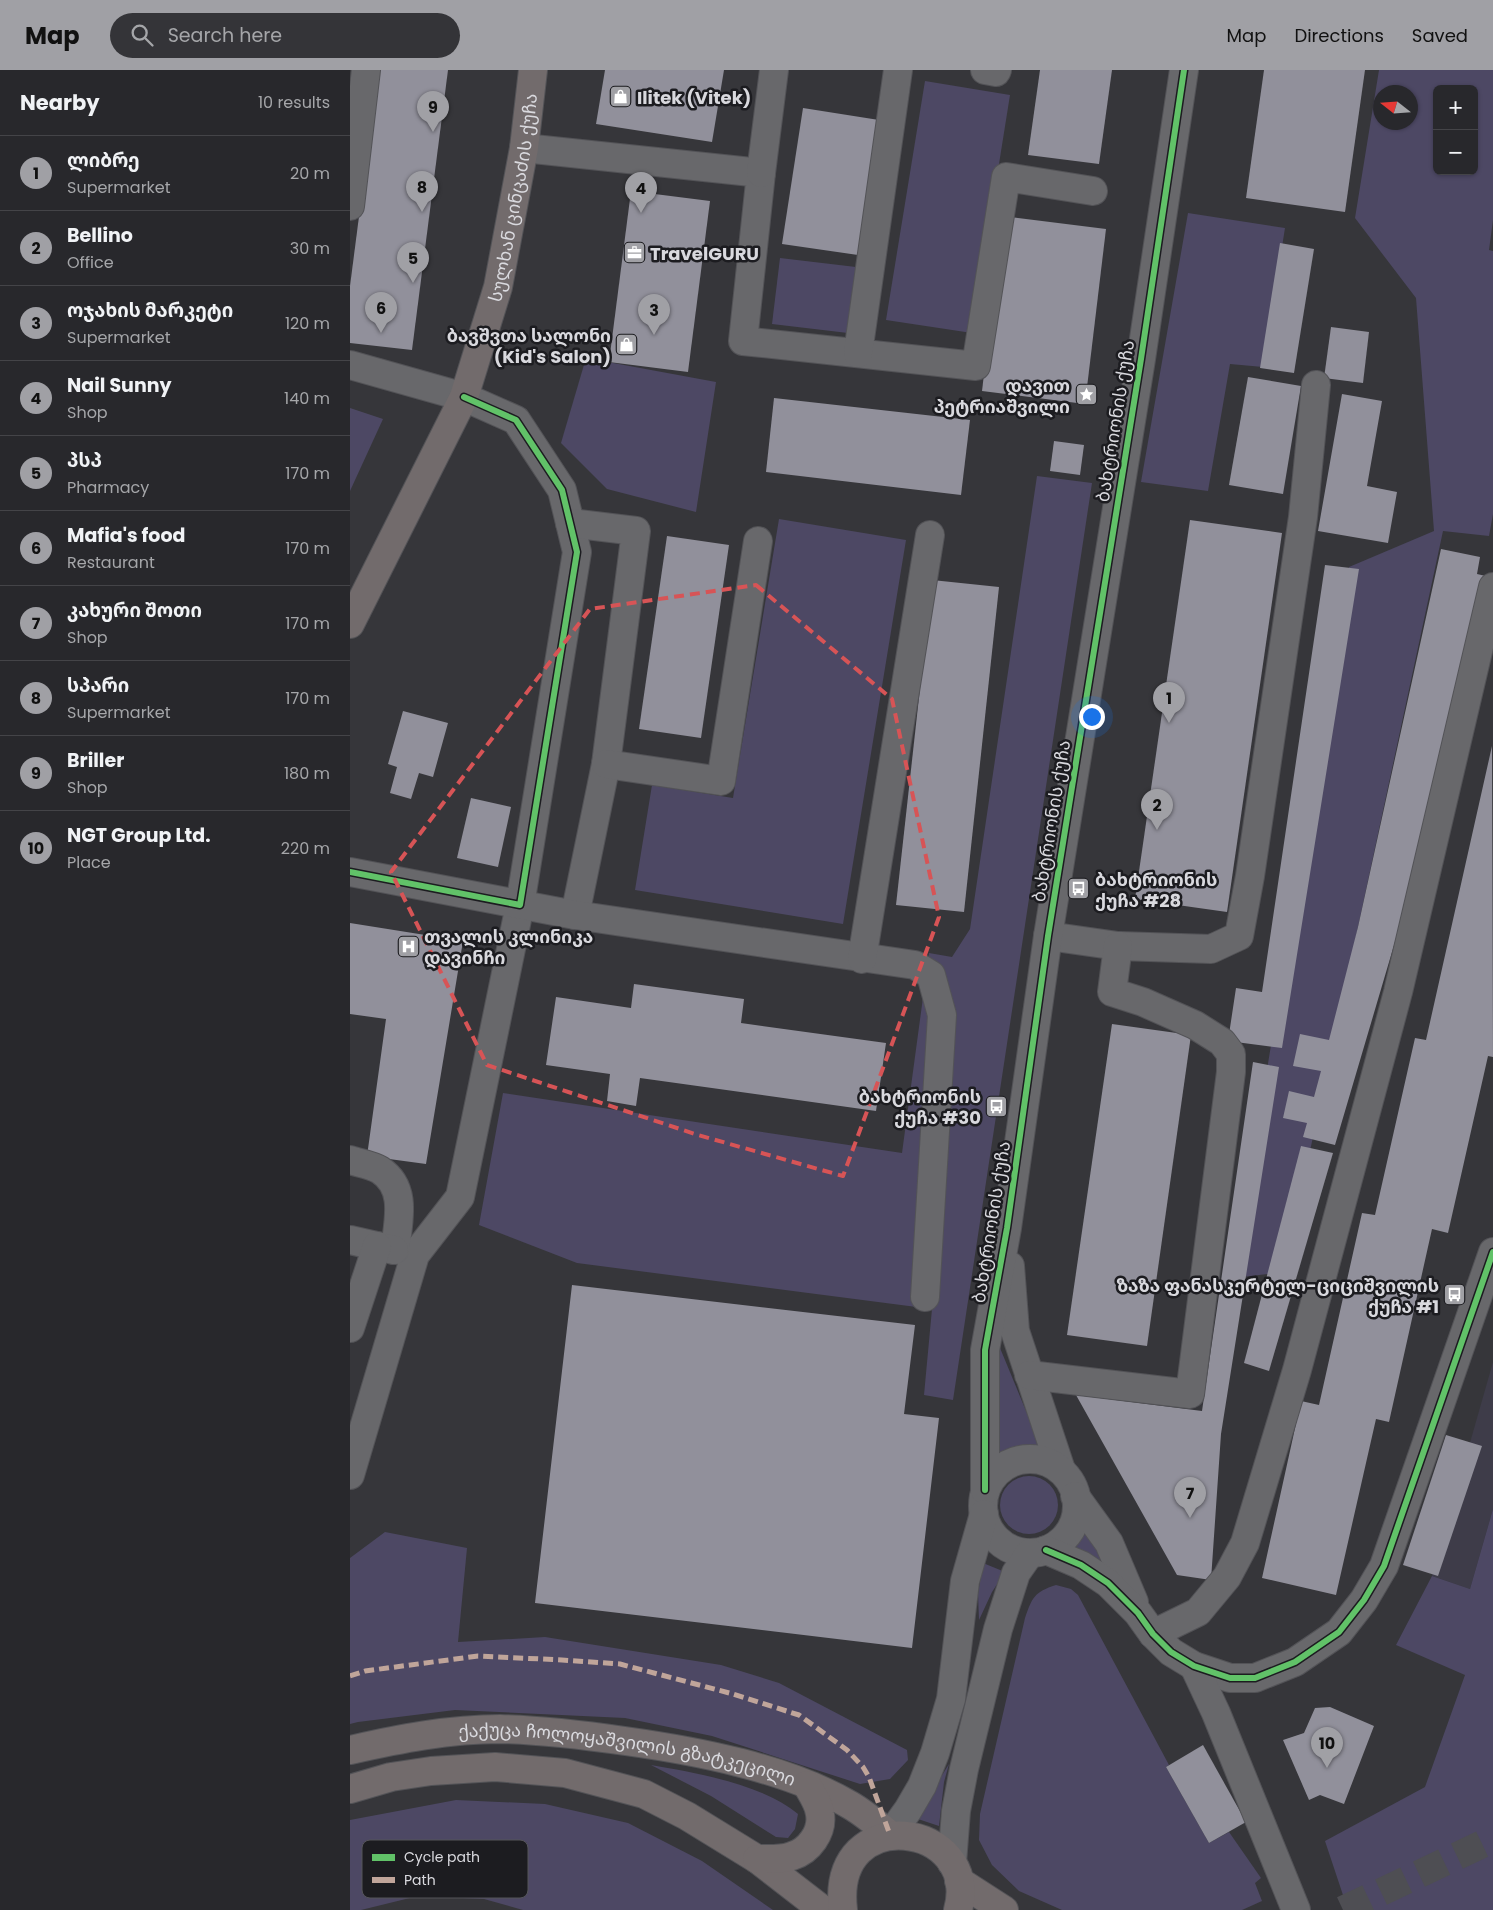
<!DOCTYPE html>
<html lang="en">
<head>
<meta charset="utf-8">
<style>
  body { margin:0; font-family:Poppins,"Noto Sans Georgian",sans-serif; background:#343438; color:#f1f3f6 }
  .controls { position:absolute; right:15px; top:15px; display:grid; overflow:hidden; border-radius:8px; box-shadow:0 1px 4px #0004 }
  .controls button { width:45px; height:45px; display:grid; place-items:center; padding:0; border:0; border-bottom:1px solid #444448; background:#28282c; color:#f1f3f6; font:25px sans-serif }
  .compass { position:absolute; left:1023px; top:15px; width:45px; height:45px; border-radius:50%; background:#28282c; box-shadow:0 1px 4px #0004; rotate:287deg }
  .you { position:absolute; left:741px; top:646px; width:18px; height:18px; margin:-12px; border:4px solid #fff; border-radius:50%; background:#1a73e8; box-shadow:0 0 0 8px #1a73e833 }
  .badge { display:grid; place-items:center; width:32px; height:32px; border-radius:50%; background:#a0a0a5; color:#111; font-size:16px; font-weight:700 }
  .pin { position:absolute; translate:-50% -41px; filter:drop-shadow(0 1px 2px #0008) }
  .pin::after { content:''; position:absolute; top:26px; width:18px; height:15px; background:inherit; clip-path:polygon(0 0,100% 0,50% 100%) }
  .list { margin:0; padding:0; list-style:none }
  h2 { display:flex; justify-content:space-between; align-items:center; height:65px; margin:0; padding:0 20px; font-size:21px }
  h2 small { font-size:16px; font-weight:400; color:#a5a6a9 }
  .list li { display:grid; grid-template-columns:32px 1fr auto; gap:15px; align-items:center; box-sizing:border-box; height:75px; padding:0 20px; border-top:1px solid #444448 }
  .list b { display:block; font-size:19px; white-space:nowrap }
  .list p { margin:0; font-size:16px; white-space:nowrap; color:#a5a6a9 }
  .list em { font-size:16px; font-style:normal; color:#a5a6a9 }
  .icon { flex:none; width:28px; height:28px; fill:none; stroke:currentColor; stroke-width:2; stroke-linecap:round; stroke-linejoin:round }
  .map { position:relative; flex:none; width:1143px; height:1840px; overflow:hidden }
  header { display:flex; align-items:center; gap:30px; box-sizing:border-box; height:70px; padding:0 25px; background:#a0a0a5; color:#111 }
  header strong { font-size:24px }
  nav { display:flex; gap:28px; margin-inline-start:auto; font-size:18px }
  .search { width:350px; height:45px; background:#343438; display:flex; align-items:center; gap:12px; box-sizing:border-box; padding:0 18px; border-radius:28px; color:#a5a6a9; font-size:19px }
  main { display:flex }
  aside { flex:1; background:#28282c }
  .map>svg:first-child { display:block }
  .built { fill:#3e3c49 }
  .green { fill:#4d4864; fill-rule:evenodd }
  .building { fill:#91909b }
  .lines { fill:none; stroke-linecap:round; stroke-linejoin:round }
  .major-tunnel { stroke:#4e4e53; stroke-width:28; stroke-dasharray:28 14; stroke-linecap:butt }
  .minor-casing { stroke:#535357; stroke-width:30 }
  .major-casing { stroke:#535357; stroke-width:30 }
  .minor { stroke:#68686b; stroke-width:28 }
  .major { stroke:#726b6c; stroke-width:28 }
  .quiet { stroke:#c0a59a; stroke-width:5; stroke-dasharray:10 5; stroke-linecap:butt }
  .cycleway-casing { stroke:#1c1c20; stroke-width:9 }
  .cycleway { stroke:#61c268; stroke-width:6 }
  .marked { fill:none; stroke:#d75456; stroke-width:4; stroke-dasharray:10 6; stroke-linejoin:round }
  .labels { text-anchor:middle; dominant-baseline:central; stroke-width:5; stroke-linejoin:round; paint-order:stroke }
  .poi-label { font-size:18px; font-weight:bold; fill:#d9d9de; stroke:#1c1c20; text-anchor:start }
  .street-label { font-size:18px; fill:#d9d9de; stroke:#1c1c20 }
  .key { fill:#1c1c20; stroke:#555559; stroke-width:1 }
  .key-label { font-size:14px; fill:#d9d9de }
</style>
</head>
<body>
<header>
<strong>Map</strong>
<div class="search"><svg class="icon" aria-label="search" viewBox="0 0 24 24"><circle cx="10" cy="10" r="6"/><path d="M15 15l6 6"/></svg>Search here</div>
<nav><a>Map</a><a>Directions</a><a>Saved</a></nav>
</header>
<main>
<aside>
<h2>Nearby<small>10 results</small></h2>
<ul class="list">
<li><span class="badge">1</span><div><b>ლიბრე</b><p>Supermarket</p></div><em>20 m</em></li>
<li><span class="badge">2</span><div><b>Bellino</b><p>Office</p></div><em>30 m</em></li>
<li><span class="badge">3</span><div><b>ოჯახის მარკეტი</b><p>Supermarket</p></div><em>120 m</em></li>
<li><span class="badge">4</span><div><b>Nail Sunny</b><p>Shop</p></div><em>140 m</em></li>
<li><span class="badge">5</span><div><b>პსპ</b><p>Pharmacy</p></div><em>170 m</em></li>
<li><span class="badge">6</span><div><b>Mafia's food</b><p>Restaurant</p></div><em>170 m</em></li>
<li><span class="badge">7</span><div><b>კახური შოთი</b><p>Shop</p></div><em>170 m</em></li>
<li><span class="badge">8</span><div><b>სპარი</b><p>Supermarket</p></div><em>170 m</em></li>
<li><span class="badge">9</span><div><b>Briller</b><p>Shop</p></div><em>180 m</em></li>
<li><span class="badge">10</span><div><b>NGT Group Ltd.</b><p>Place</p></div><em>220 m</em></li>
</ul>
</aside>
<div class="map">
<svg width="1143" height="1840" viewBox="0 0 1143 1840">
  <rect width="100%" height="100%" fill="#36363a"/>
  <polygon class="built" points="1143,1292 1143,1439 1120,1519 1082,1506"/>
  <g class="green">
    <path d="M 1029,0 L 1143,0 L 1143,150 L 1139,180 L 1143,181 L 1143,444 L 1139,466 L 1093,461 L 934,1202 L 883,1208 L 999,497 L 1084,461 L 1066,228 L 1005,148 ZM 1087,19 L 1124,19 L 1124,101 L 1087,101 ZM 1030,22 L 1060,22 L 1060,52 L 1030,52 Z"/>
    <polygon points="575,11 660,25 622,263 536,250"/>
    <polygon points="838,143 935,158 913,297 880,294 858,421 791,412"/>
    <polygon points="430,188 506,197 498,263 422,254"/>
    <polygon points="236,288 366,312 346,442 257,419 211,373"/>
    <polygon points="0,338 33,349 0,421"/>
    <polygon points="687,406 742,413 603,1330 574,1325 582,1239 227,1193 129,1155 153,1023 552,1083 579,883 602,887 620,859"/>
    <polygon points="429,449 556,470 493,854 285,820 302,715 383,728"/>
    <polygon points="650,1278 681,1353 696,1381 680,1378 650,1382"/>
    <circle cx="679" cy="1435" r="29"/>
    <polygon points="1143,1439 1143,1840 998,1840 975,1771 1075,1717 1115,1605 1046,1575 1082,1506 1120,1519"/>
    <polygon points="734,1454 769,1512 744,1491 721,1475"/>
    <polygon points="35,1462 117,1478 108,1572 195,1567 371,1595 429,1613 557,1680 558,1690 540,1709 510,1714 362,1666 275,1648 105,1640 8,1652 0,1654 0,1488"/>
    <polygon points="633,1493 655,1502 642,1522 629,1550 628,1524"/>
    <path d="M 706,1515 L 721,1519 L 728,1525 L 819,1695 L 816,1697 L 859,1773 L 879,1762 L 911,1808 L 905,1813 L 912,1831 L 892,1840 L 712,1840 L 669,1821 L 642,1795 L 629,1770 L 630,1744 L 675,1548 C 682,1528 684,1522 706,1515 Z"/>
    <polygon points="599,1694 594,1712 589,1756 562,1747 583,1720"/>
    <path d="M 301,1695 C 346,1703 412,1714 448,1744 L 445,1759 L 438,1768 L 426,1767 L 361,1726 Z"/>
    <polygon points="106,1730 195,1734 278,1753 352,1791 423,1840 173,1840 134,1829 68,1826 11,1840 0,1840 0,1750"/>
  </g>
  <g class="building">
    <polygon points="28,0 98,0 62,280 0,273 0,216"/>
    <polygon points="255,0 374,0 362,72 246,54"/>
    <polygon points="690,0 762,0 749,94 678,85"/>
    <polygon points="914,0 1015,0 995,142 896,128"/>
    <polygon points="453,38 529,50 508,185 432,174"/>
    <polygon points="281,121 360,131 338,302 259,292"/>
    <polygon points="653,146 756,159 735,334 632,321"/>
    <polygon points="930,173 964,179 944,303 910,298"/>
    <polygon points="981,257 1019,262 1013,313 974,308"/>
    <polygon points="898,307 951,316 933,424 879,415"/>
    <polygon points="992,324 1032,331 1017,416 1047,422 1038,473 968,461"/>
    <polygon points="424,328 620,350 611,425 416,402"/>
    <polygon points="704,371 734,375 730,405 700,401"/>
    <polygon points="840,450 932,463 877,842 785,829"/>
    <polygon points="317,466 379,475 351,668 289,659"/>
    <polygon points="1091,479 1130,487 1127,504 1140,507 1077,776 1047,865 985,1075 953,1067 957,1053 933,1048 939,1021 964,1027 971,1001 943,996 950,964 979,970 1008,857"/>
    <polygon points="975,495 1009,499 932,978 878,971 886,918 912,922"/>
    <polygon points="582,510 649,517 614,842 546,835"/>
    <polygon points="53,641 98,653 83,707 69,703 61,729 40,723 47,697 38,694"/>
    <polygon points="1142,676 1143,987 1138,986 1098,1163 1082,1159 1039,1352 1026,1349 986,1525 912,1508 951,1331 969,1335 1012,1143 1025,1145 1065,968 1076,970"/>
    <polygon points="121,728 161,737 148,797 107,788"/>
    <polygon points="0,853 113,871 76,1094 17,1086 36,949 0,944"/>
    <polygon points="284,914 394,929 391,953 536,973 526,1041 290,1008 286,1036 257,1031 260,1004 196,995 206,927 281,938"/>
    <polygon points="762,954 841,965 797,1276 717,1265"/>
    <polygon points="903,992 929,997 871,1364 861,1510 827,1505 726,1325 852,1341"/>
    <polygon points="951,1076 983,1083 919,1301 894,1293"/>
    <polygon points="222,1215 565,1255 554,1344 589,1348 562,1578 185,1533"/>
    <polygon points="1096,1365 1132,1376 1088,1506 1053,1495"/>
    <polygon points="980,1637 1024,1656 994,1734 970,1725 959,1730 933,1670 954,1663 965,1638"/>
    <polygon points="853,1675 896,1752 859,1773 816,1697"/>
  </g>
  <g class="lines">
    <polyline class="major-tunnel" points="993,1840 1143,1769"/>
    <defs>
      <g id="minor">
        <polyline points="635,0 646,2 647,0"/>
        <polyline points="174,78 411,103 393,271 626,296 656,107 743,121"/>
        <polyline points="411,103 424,0"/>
        <polyline points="0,136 16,0"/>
        <polyline points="508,283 548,0"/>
        <polyline points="0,295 114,327 166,350 212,420 227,482 170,835 110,1127 65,1185 0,1405"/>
        <polyline points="220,453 286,461 256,694 225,845"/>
        <polyline points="256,694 371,711 408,471"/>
        <polyline points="0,802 225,845 565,895 581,905 592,945 575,1227"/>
        <polyline points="698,866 768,876 861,879 889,866 900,806 953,447 966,315"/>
        <polyline points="512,889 580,465"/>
        <path d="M 0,1090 C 9,1093 22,1095 30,1100 C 58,1118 48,1152 45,1180"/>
        <polyline points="0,1170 44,1180"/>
        <polyline points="660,1196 665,1261 711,1400"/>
        <polyline points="0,1258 27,1176"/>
        <polyline points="679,1305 840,1324 881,1002 881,984 872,972 845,955 793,932 762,922 768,876"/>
        <circle cx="680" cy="1436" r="47"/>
        <polyline points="635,1420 635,1280 657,1158 698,866 791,289 834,0"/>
        <polyline points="725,1426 759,1473 784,1532"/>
        <polyline points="696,1480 731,1495 758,1513 788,1543 803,1564 821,1582 844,1596 880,1608 905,1608 945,1592 989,1562 1014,1530 1034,1496 1143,1182"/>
        <polyline points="803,1564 848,1542 877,1507 895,1473 947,1300 1048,922 1143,517"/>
        <polyline points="844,1596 866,1643 946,1840"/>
        <polyline points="540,1765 558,1740 572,1716 585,1683 601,1629 615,1511 634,1444"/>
        <polyline points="602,1793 606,1741 614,1699 648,1559 666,1503 680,1483"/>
      </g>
      <g id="major">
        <path id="s1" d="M 0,554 L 114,327 L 148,217 L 174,78 L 183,0"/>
        <path id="s2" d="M 0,1680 C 49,1669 99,1659 150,1659 C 192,1660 233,1665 275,1671 C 347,1681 437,1698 500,1735 C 514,1743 527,1754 540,1765"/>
        <polyline points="0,1719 41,1707 81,1701 145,1697 215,1703 294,1724 337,1746 407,1789 473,1840"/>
        <path d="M 407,1789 C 418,1789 432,1790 442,1786 C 459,1781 473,1762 470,1744 C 469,1734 462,1724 457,1715"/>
        <polyline points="609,1811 654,1840"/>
        <path d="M 493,1840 C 480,1730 632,1752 608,1840"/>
      </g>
    </defs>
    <use href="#minor" class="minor-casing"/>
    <use href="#major" class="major-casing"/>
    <use href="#minor" class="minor"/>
    <use href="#major" class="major"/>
    <polyline class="quiet" points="0,1606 15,1601 128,1586 212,1590 270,1594 383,1624 449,1645 497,1680 513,1697 519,1707 540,1765"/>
    <defs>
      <g id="cycleway">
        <polyline points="0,802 170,835 227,482 212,420 166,350 114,327"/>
        <polyline points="635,1420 635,1280 657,1158 698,866 791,289 834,0"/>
        <polyline points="696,1480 731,1495 758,1513 788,1543 803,1564 821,1582 844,1596 880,1608 905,1608 945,1592 989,1562 1014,1530 1034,1496 1143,1182"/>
      </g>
    </defs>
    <use href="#cycleway" class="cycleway-casing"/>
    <use href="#cycleway" class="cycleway"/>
  </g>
  <path class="marked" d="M 406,515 L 542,629 L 589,847 L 493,1106 L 348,1065 L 137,995 L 41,802 L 240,539 Z"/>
  <defs>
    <symbol id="shop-square" viewBox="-11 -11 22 22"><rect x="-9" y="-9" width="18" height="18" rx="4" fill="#a0a0a5" stroke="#1c1c20"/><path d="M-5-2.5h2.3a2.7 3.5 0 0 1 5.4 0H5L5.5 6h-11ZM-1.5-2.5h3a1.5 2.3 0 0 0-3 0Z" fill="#fff"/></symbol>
    <symbol id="office-square" viewBox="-11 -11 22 22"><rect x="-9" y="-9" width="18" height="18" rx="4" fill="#a0a0a5" stroke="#1c1c20"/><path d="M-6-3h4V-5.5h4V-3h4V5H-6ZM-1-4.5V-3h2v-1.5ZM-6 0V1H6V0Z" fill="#fff"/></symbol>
    <symbol id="sight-square" viewBox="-11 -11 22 22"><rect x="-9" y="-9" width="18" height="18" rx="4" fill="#a0a0a5" stroke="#1c1c20"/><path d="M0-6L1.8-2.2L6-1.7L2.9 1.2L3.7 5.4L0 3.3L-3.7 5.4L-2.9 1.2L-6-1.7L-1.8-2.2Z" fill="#fff"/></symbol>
    <symbol id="bus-square" viewBox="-11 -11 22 22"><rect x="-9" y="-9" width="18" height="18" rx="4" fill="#a0a0a5" stroke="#1c1c20"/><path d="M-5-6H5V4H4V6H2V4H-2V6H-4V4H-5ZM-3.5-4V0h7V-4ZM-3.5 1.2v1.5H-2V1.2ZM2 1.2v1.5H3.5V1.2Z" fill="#fff"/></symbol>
    <symbol id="hospital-square" viewBox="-11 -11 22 22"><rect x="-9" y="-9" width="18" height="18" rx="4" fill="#a0a0a5" stroke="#1c1c20"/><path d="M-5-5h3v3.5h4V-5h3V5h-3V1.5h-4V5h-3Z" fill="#fff"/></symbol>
  </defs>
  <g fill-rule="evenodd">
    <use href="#shop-square" x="258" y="14" width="25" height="25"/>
    <use href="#office-square" x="272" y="170" width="25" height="25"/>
    <use href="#shop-square" x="264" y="262" width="25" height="25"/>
    <use href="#sight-square" x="724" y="312" width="25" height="25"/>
    <use href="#bus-square" x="716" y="806" width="25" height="25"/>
    <use href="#hospital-square" x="46" y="864" width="25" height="25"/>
    <use href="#bus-square" x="634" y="1024" width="25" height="25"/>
    <use href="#bus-square" x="1092" y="1212" width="25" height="25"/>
  </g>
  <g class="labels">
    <g class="poi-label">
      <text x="287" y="27">Ilitek (Vitek)</text>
      <text x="300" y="183">TravelGURU</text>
      <text x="261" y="265" text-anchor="end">ბავშვთა სალონი<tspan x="261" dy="21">(Kid's Salon)</tspan></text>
      <text x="720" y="315" text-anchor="end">დავით<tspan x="720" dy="21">პეტრიაშვილი</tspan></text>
      <text x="745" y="809">ბახტრიონის<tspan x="745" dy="21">ქუჩა #28</tspan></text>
      <text x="74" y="866">თვალის კლინიკა<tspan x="74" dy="21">დავინჩი</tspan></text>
      <text x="631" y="1026" text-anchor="end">ბახტრიონის<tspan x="631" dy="21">ქუჩა #30</tspan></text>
      <text x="1089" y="1215" text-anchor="end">ზაზა ფანასკერტელ-ციციშვილის<tspan x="1089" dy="21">ქუჩა #1</tspan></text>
    </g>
    <g class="street-label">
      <text stroke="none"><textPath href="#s1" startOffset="460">სულხან ცინცაძის ქუჩა</textPath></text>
      <text transform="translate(765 351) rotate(-81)">ბახტრიონის ქუჩა</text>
      <text transform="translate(701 751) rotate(-81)">ბახტრიონის ქუჩა</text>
      <text transform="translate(641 1152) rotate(-81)">ბახტრიონის ქუჩა</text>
      <text stroke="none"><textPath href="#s2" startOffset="281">ქაქუცა ჩოლოყაშვილის გზატკეცილი</textPath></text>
    </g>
  </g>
  <rect x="12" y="1770" width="166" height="58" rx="8" class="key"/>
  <rect x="22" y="1784" width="23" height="7" fill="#61c268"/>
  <rect x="22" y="1807" width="23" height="6" fill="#c0a59a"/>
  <g class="key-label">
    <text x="54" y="1792">Cycle path</text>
    <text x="54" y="1815">Path</text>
  </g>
</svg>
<div class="controls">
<button>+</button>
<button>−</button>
</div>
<svg class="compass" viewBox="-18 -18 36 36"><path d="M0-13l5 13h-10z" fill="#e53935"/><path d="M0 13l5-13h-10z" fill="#a5a6a9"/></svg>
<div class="you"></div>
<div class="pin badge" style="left:819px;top:653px">1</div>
<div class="pin badge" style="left:807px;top:760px">2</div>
<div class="pin badge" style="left:304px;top:265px">3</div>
<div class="pin badge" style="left:291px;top:143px">4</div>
<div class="pin badge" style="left:63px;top:213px">5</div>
<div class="pin badge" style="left:31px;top:263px">6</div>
<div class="pin badge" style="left:840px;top:1448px">7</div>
<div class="pin badge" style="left:72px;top:142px">8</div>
<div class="pin badge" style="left:83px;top:62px">9</div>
<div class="pin badge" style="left:977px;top:1698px">10</div>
</div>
</main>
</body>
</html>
